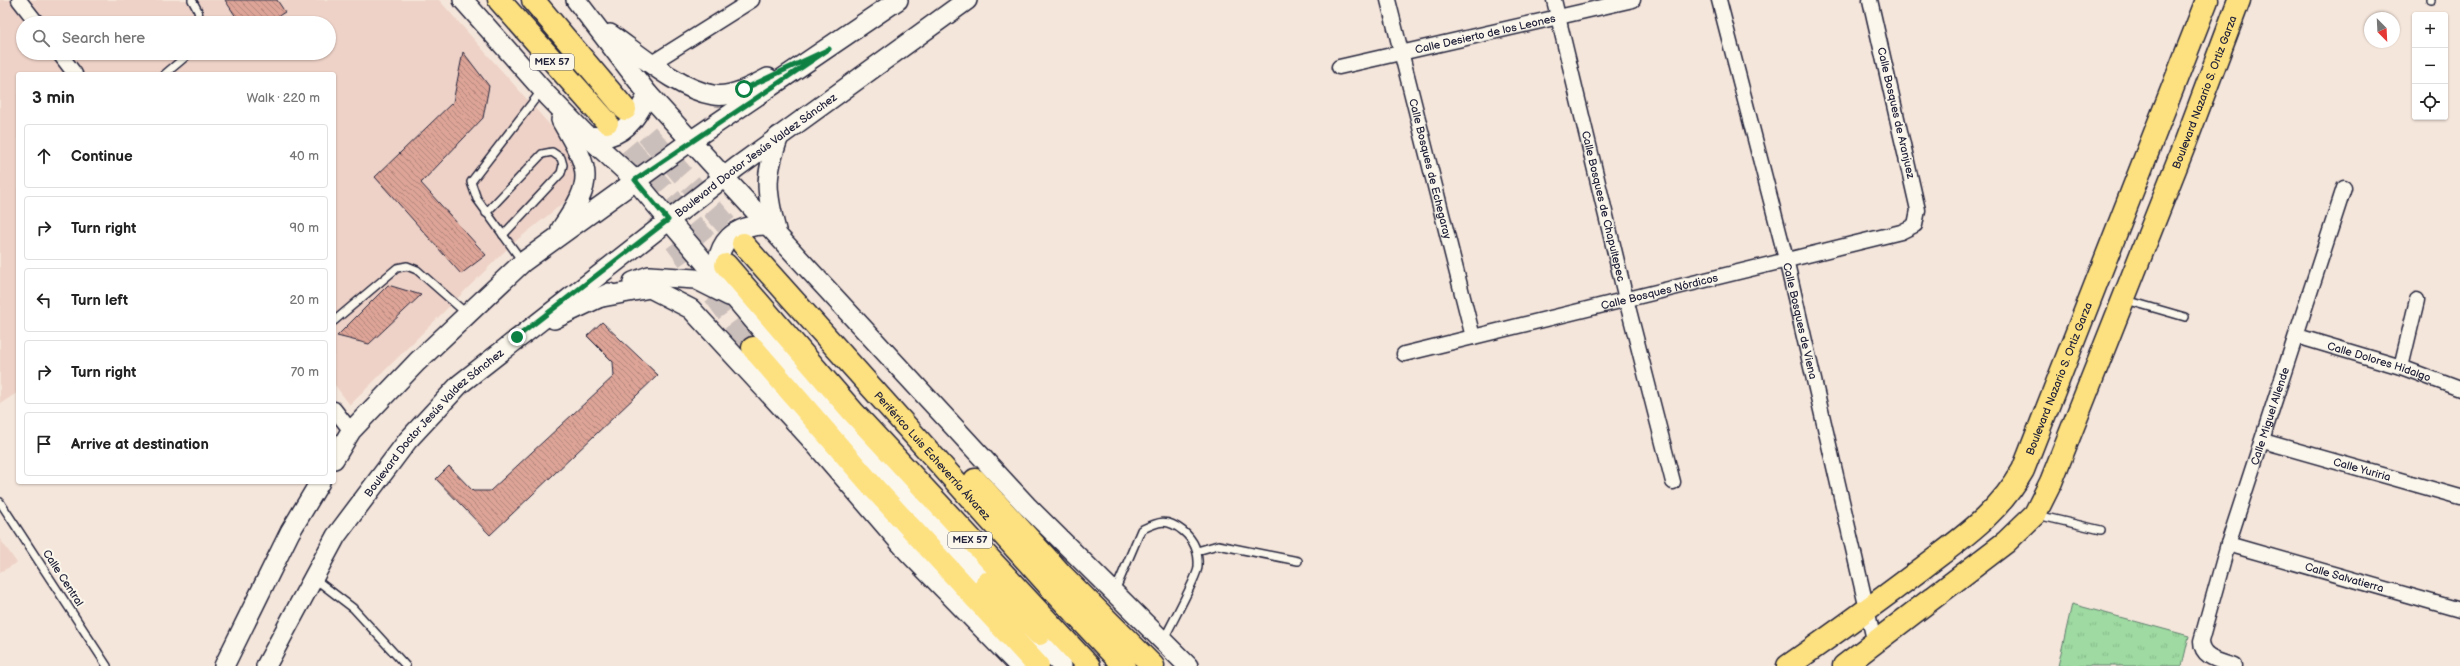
<!DOCTYPE html>
<html lang="en">
<head>
<meta charset="utf-8">
<style>
  body { margin:0; font-family:"Balsamiq Sans",sans-serif; background:#f6f6f6; color:#222 }
  .controls { position:absolute; right:12px; top:12px; display:grid; overflow:hidden; border-radius:4px; box-shadow:0 1px 3px #0004 }
  .controls button { width:36px; height:36px; display:grid; place-items:center; padding:0; border:0; border-bottom:1px solid #e0e0e0; background:#fff; color:#222; font:20px sans-serif }
  .compass { position:absolute; left:2364px; top:12px; width:36px; height:36px; border-radius:50%; background:#fff; box-shadow:0 1px 3px #0004; rotate:156deg }
  .stop { position:absolute; width:12px; height:12px; margin:-9px; border:3px solid #0b8043; border-radius:50%; background:#fff }
  .stop.end { background:#0b8043; border-color:#fff; box-shadow:0 1px 4px #0008 }
  .list { margin:0; padding:0; list-style:none }
  h2 { display:flex; justify-content:space-between; align-items:center; height:52px; margin:0; padding:0 16px; font-size:17px }
  h2 small { font-size:13px; font-weight:400; color:#767676 }
  .list li { display:grid; grid-template-columns:26px 1fr auto; gap:12px; align-items:center; box-sizing:border-box; height:64px; margin:0 8px 8px; padding:0 8px; border:1px solid #e0e0e0; border-radius:4px }
  .list b { display:block; font-size:15px; white-space:nowrap }
  .list em { font-size:13px; font-style:normal; color:#767676 }
  .icon { flex:none; width:22px; height:22px; fill:none; stroke:currentColor; stroke-width:2; stroke-linecap:round; stroke-linejoin:round }
  .map { position:relative; flex:none; width:2460px; height:666px; overflow:hidden }
  .search { position:absolute; background:#fff; box-shadow:0 1px 3px #0004; left:16px; top:16px; width:320px; height:44px; display:flex; align-items:center; gap:10px; box-sizing:border-box; padding:0 14px; border-radius:22px; color:#767676; font-size:15px }
  .panel { position:absolute; background:#fff; box-shadow:0 1px 3px #0004; left:16px; top:72px; width:320px; height:412px; border-radius:4px }
  .map>svg:first-child { display:block }
  .built { fill:#eed2c7; fill-rule:evenodd }
  .park { fill:url(#park-tufts); stroke:#607e6e }
  .building { fill:url(#building-back-hatch); stroke:#22223b }
  .lines { fill:none; stroke-linecap:round; stroke-linejoin:round }
  .highway-tunnel { stroke:#cbbfbb; stroke-width:22; stroke-dasharray:22 11; stroke-linecap:butt }
  .lane-casing { stroke:#22223b; stroke-width:10 }
  .street-casing { stroke:#22223b; stroke-width:17 }
  .secondary-casing { stroke:#22223b; stroke-width:22 }
  .primary-casing { stroke:#22223b; stroke-width:25 }
  .highway-casing { stroke:#22223b; stroke-width:25 }
  .lane { stroke:#fbf7ec; stroke-width:7 }
  .street { stroke:#fbf7ec; stroke-width:14 }
  .secondary { stroke:#fbf7ec; stroke-width:19 }
  .primary { stroke:#fde080; stroke-width:22 }
  .highway { stroke:#fde080; stroke-width:22 }
  .route { stroke:#0b8043; stroke-width:5 }
  .labels { text-anchor:middle; dominant-baseline:central; stroke-width:4; stroke-linejoin:round; paint-order:stroke }
  .shield { fill:#fbf7ec; stroke:#636270; stroke-width:1 }
  .shield-label { font-size:10px; font-weight:bold; fill:#22223b }
  .street-label { font-size:11px; fill:#22223b; stroke:#fbf7ec }
</style>
</head>
<body>
<div class="map">
<svg width="2460" height="666" viewBox="0 0 2460 666">
  <defs>
    <pattern id="park-tufts" width="24" height="20" patternUnits="userSpaceOnUse"><rect width="24" height="20" fill="#9edaa1"/><path d="M3 7l-1-3M5 7V3M7 7l1-3M15 17l-1-3M17 17v-4M19 17l1-3" fill="none" stroke="#88bb8c"/></pattern>
    <pattern id="building-back-hatch" width="6" height="6" patternUnits="userSpaceOnUse"><rect width="6" height="6" fill="#dda497"/><path d="M-1 5l2 2M0 0l6 6M5-1l2 2" fill="none" stroke="#b3857c"/></pattern>
  </defs>
  <rect width="100%" height="100%" fill="#f5e6db"/>
  <filter id="ink" filterUnits="userSpaceOnUse"><feTurbulence type="fractalNoise" baseFrequency=".025" numOctaves="2"/><feDisplacementMap in="SourceGraphic" scale="8" xChannelSelector="R" yChannelSelector="G"/><feConvolveMatrix kernelMatrix="1 2 1 2 8 2 1 2 1" color-interpolation-filters="sRGB"/></filter>
  <g filter="url(#ink)">
    <g class="built">
      <path d="M 0,0 L 439,0 L 596,177 L 512,244 L 350,405 L 334,384 L 334,74 L 18,74 L 18,392 L 0,404 ZM 23,23 L 329,23 L 329,53 L 23,53 Z"/>
      <polygon points="0,539 17,563 0,572"/>
    </g>
    <polygon class="park" points="2072,604 2189,636 2182,666 2058,666"/>
    <g class="building">
      <polygon points="225,0 277,0 285,12 267,23 240,23"/>
      <polygon points="463,52 489,86 483,118 421,183 486,255 461,274 375,177 453,102"/>
      <polygon points="388,285 421,295 369,344 337,336"/>
      <polygon points="602,322 658,375 490,535 436,479 449,466 473,491 490,491 614,376 613,362 587,336"/>
    </g>
    <g class="lines">
      <g class="highway-tunnel">
        <polyline points="625,109 743,244"/>
        <polyline points="607,122 726,265"/>
        <polyline points="656,215 753,348"/>
      </g>
      <defs>
        <g id="lane">
          <polyline points="192,0 198,11 200,23"/>
          <polyline points="2430,0 2431,0"/>
          <polyline points="165,74 190,53"/>
          <polyline points="486,213 542,154 552,152 561,158 563,165 561,173 503,235"/>
          <polyline points="522,261 477,199 471,182 542,90"/>
          <polyline points="2126,300 2185,317"/>
          <polyline points="334,321 397,268 407,266 417,270 467,314"/>
          <polyline points="0,502 107,666"/>
          <polyline points="2037,515 2101,530"/>
          <polyline points="1197,551 1218,545 1298,561"/>
          <polyline points="315,579 353,608 406,666"/>
          <path d="M 1115,591 L 1141,530 C 1159,521 1167,518 1183,531 C 1194,540 1199,553 1198,567 C 1198,576 1170,626 1164,639"/>
        </g>
        <g id="street">
          <polyline points="19,0 37,23"/>
          <path id="s1" d="M 1388,0 L 1473,337"/>
          <path id="s2" d="M 1554,0 L 1626,299 L 1673,482"/>
          <path id="s3" d="M 1719,0 L 1786,259 L 1875,644"/>
          <polyline points="59,53 75,74"/>
          <polyline points="652,63 752,0"/>
          <path id="s4" d="M 1339,67 L 1633,0"/>
          <path id="s5" d="M 2297,336 L 2401,367 L 2460,389"/>
          <path id="s6" d="M 1404,354 L 1901,232 L 1915,225 L 1918,210 L 1870,0"/>
          <polyline points="2401,367 2417,300"/>
          <polyline points="334,409 351,431"/>
          <path id="s7" d="M 2263,441 L 2460,497"/>
          <path id="s8" d="M 2228,544 L 2460,610"/>
          <path id="s9" d="M 2234,666 C 2221,661 2201,659 2201,641 L 2228,544 L 2344,188"/>
        </g>
        <g id="secondary">
          <polyline points="463,0 548,96 587,136 635,180 868,456 996,593"/>
          <polyline points="576,0 648,94 777,235 1027,506 1188,666"/>
          <path d="M 610,34 C 639,54 678,89 713,95 C 731,98 753,86 768,78"/>
          <path d="M 587,136 C 593,136 603,138 609,136 C 629,131 640,111 648,94"/>
          <path d="M 561,229 C 596,178 590,171 561,120"/>
          <path d="M 776,230 C 765,189 765,175 779,136"/>
          <path d="M 717,276 C 716,242 734,224 769,225"/>
          <polyline points="633,282 649,276 695,279 729,296"/>
          <polyline points="597,298 650,288 691,309 809,437 908,552 1019,666"/>
          <polyline points="554,319 609,293"/>
          <polyline points="334,459 351,431 417,362 523,262 692,140 898,0"/>
          <polyline points="1025,625 1062,666"/>
          <polyline points="224,666 290,532 320,482"/>
          <path id="s10" d="M 266,666 L 336,536 L 408,440 L 460,384 L 737,167 L 967,0"/>
        </g>
        <g id="primary">
          <path id="s11" d="M 1788,666 C 1834,634 1879,601 1924,567 C 1963,537 1998,514 2023,470 L 2207,0"/>
          <path id="s12" d="M 1844,666 L 2006,542 L 2035,514 L 2051,482 L 2186,141 L 2239,0"/>
        </g>
        <g id="highway">
          <polyline points="499,0 607,122"/>
          <polyline points="533,0 625,109"/>
          <path id="s13" d="M 743,244 L 1053,590 L 1124,666"/>
          <polyline points="726,265 853,412 1089,666"/>
          <polyline points="753,348 875,489 1038,666"/>
          <polyline points="975,480 1061,574 1153,666"/>
          <polyline points="987,583 1039,634"/>
        </g>
      </defs>
      <use href="#lane" class="lane-casing"/>
      <use href="#street" class="street-casing"/>
      <use href="#secondary" class="secondary-casing"/>
      <use href="#primary" class="primary-casing"/>
      <use href="#highway" class="highway-casing"/>
      <use href="#lane" class="lane"/>
      <use href="#street" class="street"/>
      <use href="#secondary" class="secondary"/>
      <use href="#primary" class="primary"/>
      <use href="#highway" class="highway"/>
    </g>
  </g>
  <g class="lines" filter="url(#ink)">
    <polyline class="route" points="517,337 668,220 635,180 829,49 744,89"/>
  </g>
  <g class="labels">
    <g class="shield">
      <rect x="530" y="54" width="44" height="16" rx="3"/>
      <rect x="948" y="532" width="44" height="16" rx="3"/>
    </g>
    <g class="shield-label">
      <text x="552" y="62">MEX 57</text>
      <text x="970" y="540">MEX 57</text>
    </g>
    <g class="street-label">
      <text stroke="none"><textPath href="#s4" startOffset="150">Calle Desierto de los Leones</textPath></text>
      <text stroke="none"><textPath href="#s12" startOffset="699">Boulevard Nazario S. Ortiz Garza</textPath></text>
      <text transform="translate(1896 113) rotate(77)">Calle Bosques de Aranjuez</text>
      <text stroke="none"><textPath href="#s10" startOffset="718">Boulevard Doctor Jesús Valdez Sánchez</textPath></text>
      <text stroke="none"><textPath href="#s1" startOffset="174">Calle Bosques de Echegaray</textPath></text>
      <text stroke="none"><textPath href="#s2" startOffset="212">Calle Bosques de Chapultepec</textPath></text>
      <text stroke="none"><textPath href="#s6" startOffset="263">Calle Bosques Nórdicos</textPath></text>
      <text stroke="none"><textPath href="#s3" startOffset="331">Calle Bosques de Viena</textPath></text>
      <text stroke="none"><textPath href="#s5" startOffset="86">Calle Dolores Hidalgo</textPath></text>
      <text stroke="none"><textPath href="#s11" startOffset="406">Boulevard Nazario S. Ortiz Garza</textPath></text>
      <text stroke="none"><textPath href="#s9" startOffset="280">Calle Miguel Allende</textPath></text>
      <text stroke="none"><textPath href="#s10" startOffset="298">Boulevard Doctor Jesús Valdez Sánchez</textPath></text>
      <text stroke="none"><textPath href="#s13" startOffset="284">Periférico Luis Echeverría Álvarez</textPath></text>
      <text stroke="none"><textPath href="#s7" startOffset="103">Calle Yuriria</textPath></text>
      <text stroke="none"><textPath href="#s8" startOffset="121">Calle Salvatierra</textPath></text>
      <text transform="translate(63 578) rotate(57)">Calle Central</text>
    </g>
  </g>
</svg>
<div class="controls">
<button>+</button>
<button>−</button>
<button><svg class="icon" aria-label="locate" viewBox="0 0 24 24"><circle cx="12" cy="12" r="6"/><path d="M12 2v4M12 18v4M2 12h4M18 12h4"/></svg></button>
</div>
<svg class="compass" viewBox="-18 -18 36 36"><path d="M0-13l5 13h-10z" fill="#e53935"/><path d="M0 13l5-13h-10z" fill="#767676"/></svg>
<div class="stop" style="left:744px;top:89px"></div>
<div class="stop end" style="left:517px;top:337px"></div>
<div class="search"><svg class="icon" aria-label="search" viewBox="0 0 24 24"><circle cx="10" cy="10" r="6"/><path d="M15 15l6 6"/></svg>Search here</div>
<section class="panel">
<h2>3 min<small>Walk · 220 m</small></h2>
<ul class="list">
<li><svg class="icon" aria-label="ahead" viewBox="0 0 24 24"><path d="M12 20V5M6 11l6-6 6 6"/></svg><div><b>Continue</b></div><em>40 m</em></li>
<li><svg class="icon" aria-label="right" viewBox="0 0 24 24"><path d="M7 20v-9h11M14 6l5 5-5 5"/></svg><div><b>Turn right</b></div><em>90 m</em></li>
<li><svg class="icon" aria-label="left" viewBox="0 0 24 24"><path d="M17 20v-9H6M10 6l-5 5 5 5"/></svg><div><b>Turn left</b></div><em>20 m</em></li>
<li><svg class="icon" aria-label="right" viewBox="0 0 24 24"><path d="M7 20v-9h11M14 6l5 5-5 5"/></svg><div><b>Turn right</b></div><em>70 m</em></li>
<li><svg class="icon" aria-label="arrive" viewBox="0 0 24 24"><path d="M6 21V4h12l-3 4 3 4H6"/></svg><div><b>Arrive at destination</b></div></li>
</ul>
</section>
</div>
</body>
</html>
